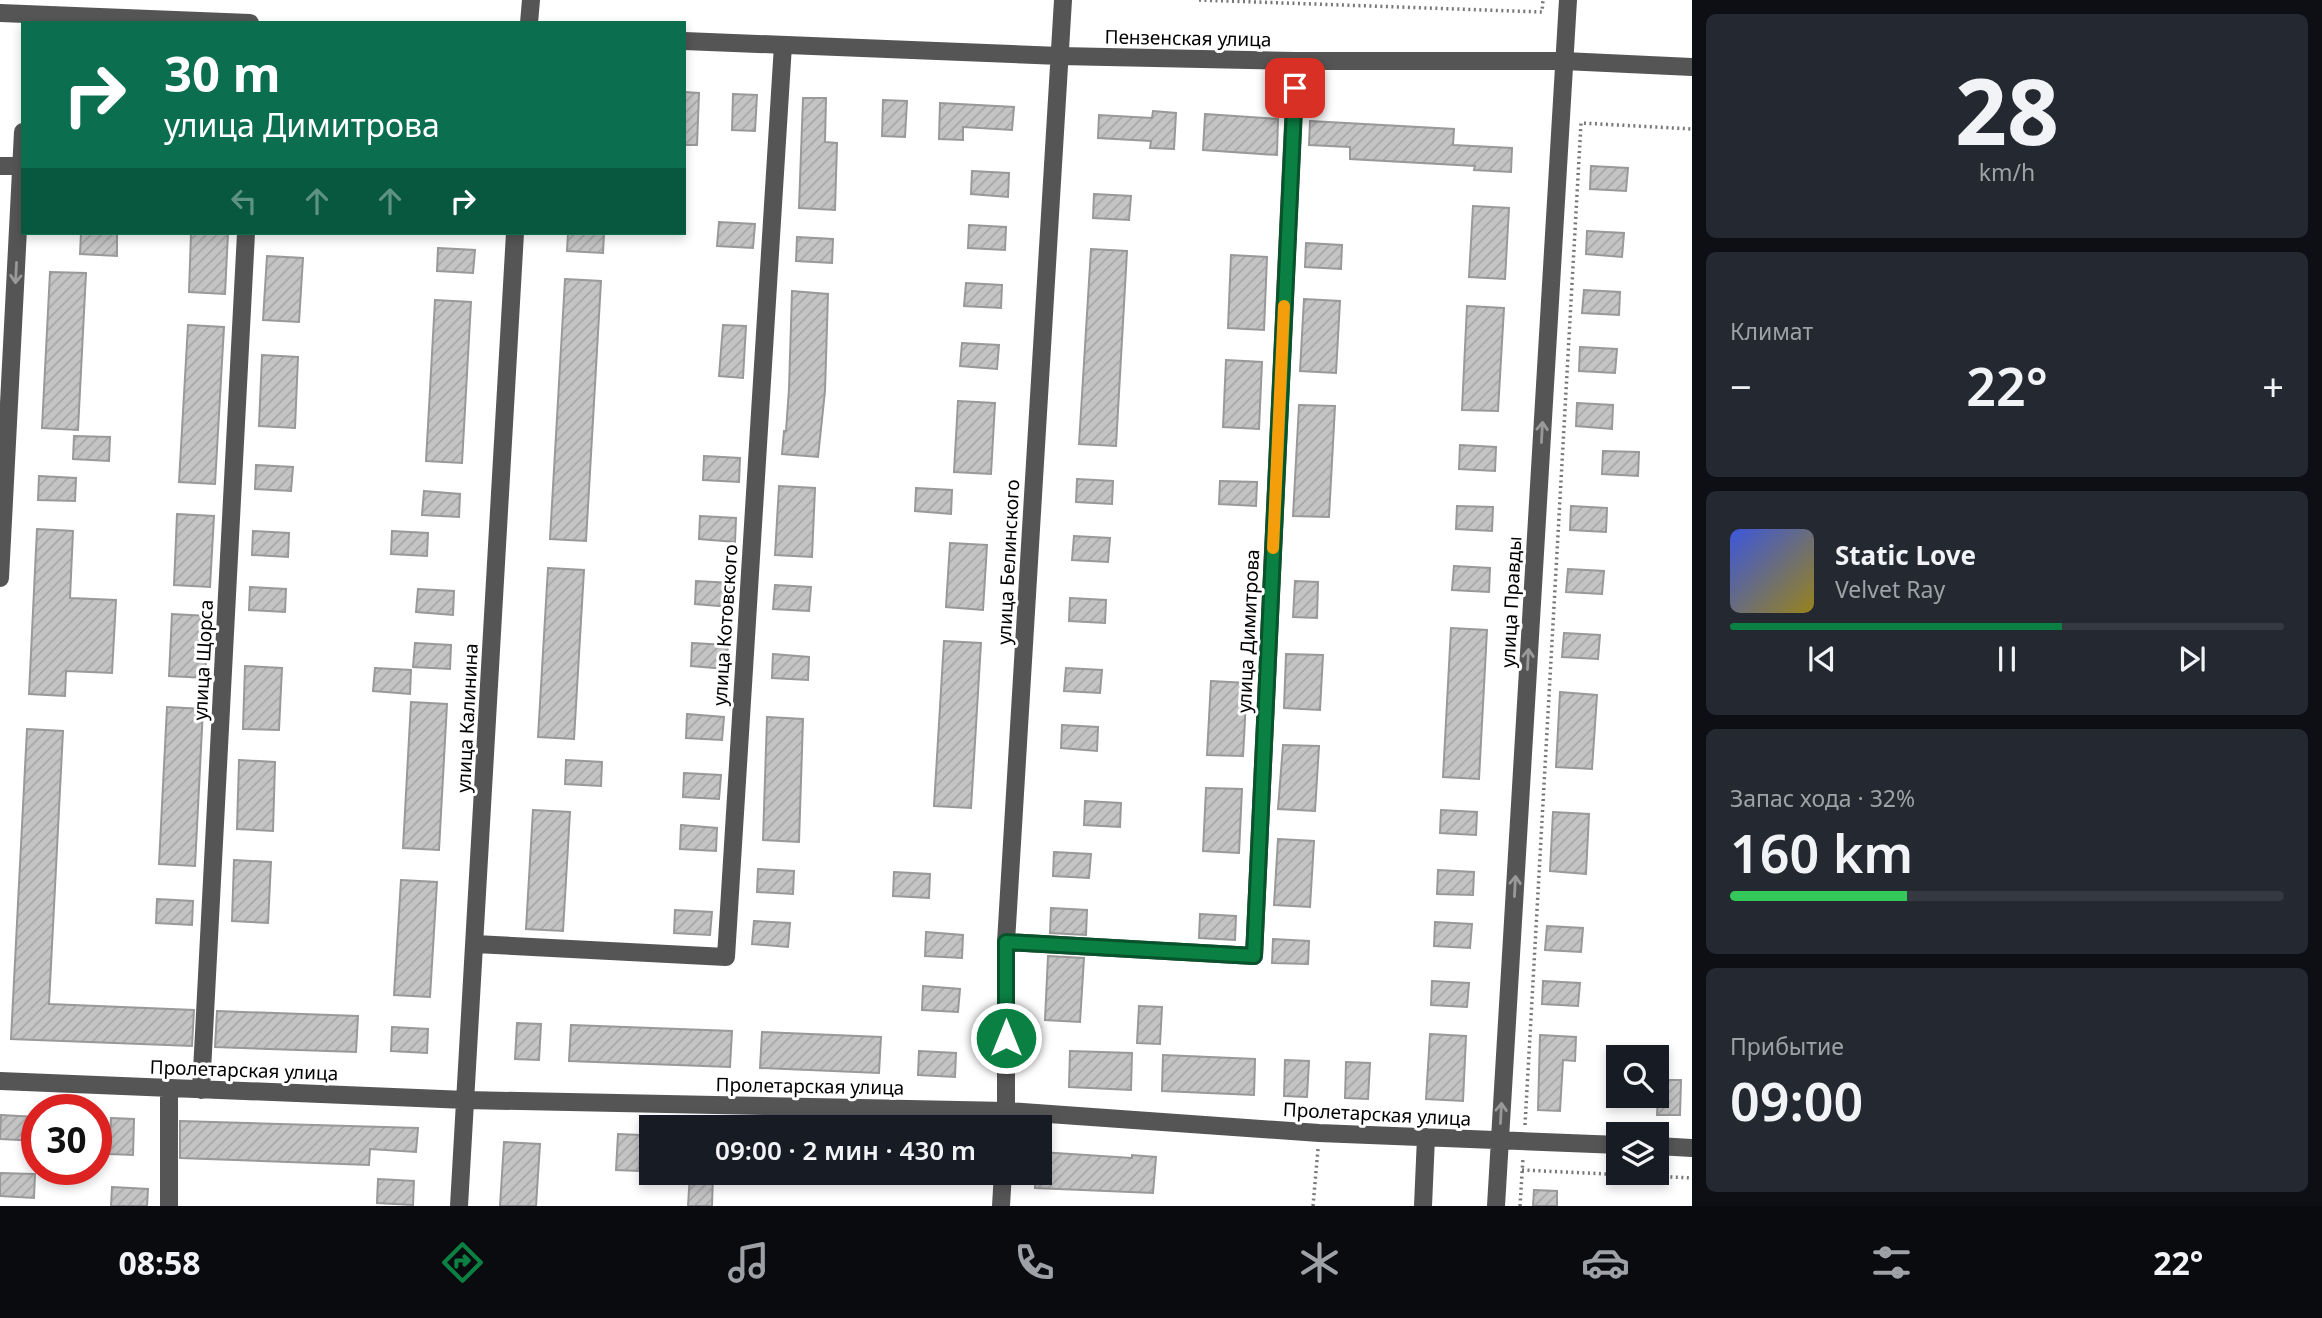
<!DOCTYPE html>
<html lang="ru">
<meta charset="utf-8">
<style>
:root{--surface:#171b24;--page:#242831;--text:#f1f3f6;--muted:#9ea1a6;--line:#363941;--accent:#0b8043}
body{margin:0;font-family:"Noto Sans",sans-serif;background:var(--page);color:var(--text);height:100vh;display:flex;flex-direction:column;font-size:26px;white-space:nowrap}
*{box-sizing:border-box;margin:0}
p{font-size:23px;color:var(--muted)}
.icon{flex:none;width:38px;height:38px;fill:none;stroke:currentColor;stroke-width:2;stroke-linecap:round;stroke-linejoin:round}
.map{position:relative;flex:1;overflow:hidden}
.drawer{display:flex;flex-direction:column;gap:14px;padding:14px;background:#0d0f14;width:630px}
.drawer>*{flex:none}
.banner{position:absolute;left:21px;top:21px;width:665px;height:214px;border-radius:0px;box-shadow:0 4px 10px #0003;background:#0b6e4f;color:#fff;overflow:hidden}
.controls{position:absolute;left:1606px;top:1045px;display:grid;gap:14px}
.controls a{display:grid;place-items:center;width:63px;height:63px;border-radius:0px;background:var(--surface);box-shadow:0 4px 10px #0003;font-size:35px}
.speed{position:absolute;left:21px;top:1094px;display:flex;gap:14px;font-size:35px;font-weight:700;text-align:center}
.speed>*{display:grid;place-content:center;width:91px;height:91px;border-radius:50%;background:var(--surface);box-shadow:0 4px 10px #0003;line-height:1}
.speed .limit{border:10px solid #d22;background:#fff;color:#111}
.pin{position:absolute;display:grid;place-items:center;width:60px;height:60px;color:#fff;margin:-30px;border-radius:14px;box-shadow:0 4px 10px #0006}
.me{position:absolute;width:77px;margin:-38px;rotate:0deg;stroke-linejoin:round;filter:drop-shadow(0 0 5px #0008)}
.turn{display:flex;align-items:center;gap:24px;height:147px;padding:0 28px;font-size:32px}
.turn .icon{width:91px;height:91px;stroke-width:2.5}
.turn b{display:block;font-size:49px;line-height:60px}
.lanes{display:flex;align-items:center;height:66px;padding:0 28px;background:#0003;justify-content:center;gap:35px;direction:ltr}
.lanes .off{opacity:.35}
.big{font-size:52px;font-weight:600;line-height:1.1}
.drawer .widget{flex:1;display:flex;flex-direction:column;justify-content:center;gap:10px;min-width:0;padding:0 24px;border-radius:10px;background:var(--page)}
.drawer .dial{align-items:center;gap:0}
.dial b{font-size:91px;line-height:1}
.song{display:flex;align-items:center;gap:21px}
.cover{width:84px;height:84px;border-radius:10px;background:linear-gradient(135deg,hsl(230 70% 55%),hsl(50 70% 35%))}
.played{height:7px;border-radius:4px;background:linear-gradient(90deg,var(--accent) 60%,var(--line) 60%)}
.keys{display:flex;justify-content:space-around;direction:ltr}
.heat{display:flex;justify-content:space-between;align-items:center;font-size:38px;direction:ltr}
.charge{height:10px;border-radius:5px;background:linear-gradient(90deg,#34c759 32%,var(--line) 0)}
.trip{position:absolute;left:639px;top:1115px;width:413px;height:70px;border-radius:0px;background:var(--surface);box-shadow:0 4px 10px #0003;font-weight:600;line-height:70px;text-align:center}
.menu{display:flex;height:112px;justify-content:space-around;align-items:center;background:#090b0e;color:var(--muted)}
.menu .icon{width:49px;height:49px}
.menu .selected{color:var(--accent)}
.menu b{font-size:32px;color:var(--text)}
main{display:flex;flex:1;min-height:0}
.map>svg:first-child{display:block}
.building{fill:url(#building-hatch);stroke:#999;stroke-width:2}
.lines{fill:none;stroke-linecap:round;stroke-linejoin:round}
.path{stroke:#777;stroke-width:3.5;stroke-dasharray:2 3.5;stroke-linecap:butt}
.minor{stroke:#555;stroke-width:18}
.oneway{stroke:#999}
.route-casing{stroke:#07532c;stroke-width:18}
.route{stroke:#0b8043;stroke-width:12}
.slow{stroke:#f59e0b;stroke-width:12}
.labels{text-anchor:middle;stroke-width:6;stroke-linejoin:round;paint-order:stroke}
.street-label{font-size:19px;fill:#000;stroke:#fff}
</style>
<main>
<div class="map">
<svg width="1692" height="1206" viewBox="0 0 1692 1206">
<defs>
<pattern id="building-hatch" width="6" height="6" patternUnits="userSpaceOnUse" patternTransform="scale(1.75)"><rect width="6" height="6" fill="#c4c4c4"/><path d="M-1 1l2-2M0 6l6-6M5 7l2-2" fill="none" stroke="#a7a7a7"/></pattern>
</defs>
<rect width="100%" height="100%" fill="#fff"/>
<!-- building -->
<path class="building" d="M684 92 699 93 697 145H684Z
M733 94 757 95 755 131 732 130Z
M803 98H826L825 142 837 143 835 210 799 208Z
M883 100 907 101 905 137 882 136Z
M940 103 1014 107 1012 130 963 127V140L939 139Z
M1153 111 1176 113 1174 149 1150 148 1151 141 1098 138 1099 115 1152 118Z
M1205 114 1278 119 1277 155 1203 150Z
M1310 121 1454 129 1453 145 1512 148 1511 172 1474 170 1475 166 1350 159V147L1309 145Z
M1591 166 1628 168 1626 191 1590 189Z
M972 171 1009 173 1008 197 971 194Z
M1094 194 1131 196 1129 220 1093 218Z
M1473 206 1509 208 1505 279 1469 277Z
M719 222 755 224 753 248 717 246Z
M969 225 1006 227 1005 250 968 248Z
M1587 231 1624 233 1622 257 1586 254Z
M81 233H117V256L80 254Z
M191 233H228L225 294 189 292Z
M568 233H604L603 253 567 251Z
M797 237 833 239 832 263 796 261Z
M1306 243 1342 245 1341 269 1305 267Z
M438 248 475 250 473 273 437 271Z
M1091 249 1127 251 1116 446 1079 444Z
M1231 255 1267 257 1264 330 1228 328Z
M267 256 303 258 299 322 263 320Z
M50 272 86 273 78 430 42 428Z
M565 279 601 281 586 541 550 539Z
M966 283 1002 285 1001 308 964 306Z
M1584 290 1620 292 1619 315 1582 313Z
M792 291 828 294 825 391 818 457 782 454 784 431H786L789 389Z
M1304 299 1340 301 1336 373 1300 371Z
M435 300 471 302 462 463 426 461Z
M1467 306 1504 308 1498 411 1462 410Z
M188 325 224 327 215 484 179 482Z
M723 325 746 326 743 378 719 376Z
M962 343 999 345 997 369 960 366Z
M1580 347 1617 349 1615 373 1579 371Z
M262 355 298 357 295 428 259 426Z
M1226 360 1262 362 1259 429 1223 427Z
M958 401 995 403 991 474 954 472Z
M1577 403 1613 405 1612 429 1576 426Z
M1299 405 1335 406 1329 517 1293 516Z
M74 436 110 437 109 461 73 459Z
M1460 445 1496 447 1495 471 1459 469Z
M1603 451 1639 452 1638 476 1602 474Z
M704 456 740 458 739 482 703 480Z
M256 465 293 467 291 491 255 489Z
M39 476 76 478 75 501 38 500Z
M1077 479 1113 481 1112 504 1076 502Z
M1220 481 1257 482 1256 506 1219 504Z
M779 486 815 488 812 557 775 555Z
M916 488 952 490 951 514 915 511Z
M424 491 460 494 459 517 422 515Z
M1457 506 1493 507 1492 531 1456 529Z
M1571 506 1607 508 1606 532 1570 530Z
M177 514 214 516 210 587 174 585Z
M700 516 736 518 735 542 699 539Z
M37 529 73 531 70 598 116 600 112 673 66 671 65 696 29 694Z
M253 531 289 533 288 557 252 555Z
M392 531 428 533 427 556 391 554Z
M1074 536 1110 538 1108 562 1072 560Z
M950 543 987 545 983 610 946 607Z
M1454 566 1490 568 1489 592 1452 590Z
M548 568 584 570 574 739 538 737Z
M1568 569 1604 571 1602 594 1566 592Z
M696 581 732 583 730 607 695 604Z
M1295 581 1318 582 1317 618 1293 617Z
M775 585 811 587 809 611 773 609Z
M250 587 286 589 285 612 249 610Z
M418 589 454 591 453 615 416 612Z
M1070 598 1106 600 1105 623 1069 621Z
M172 614 208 616 205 678 169 676Z
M1451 628 1487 630 1479 779 1443 777Z
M1564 633 1600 635 1598 659 1562 657Z
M944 641 981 643 971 808 934 806Z
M415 643 451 645 450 669 413 667Z
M692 643 728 645 726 669 691 666Z
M773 654 809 657 808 680 772 678Z
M1286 654 1323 655 1320 710 1284 708Z
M245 666 282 668 279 730 243 729Z
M375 668 411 670 410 694 373 691Z
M1066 668 1102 670 1100 693 1064 691Z
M1211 681 1247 683 1243 756 1207 755Z
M1560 692 1597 695 1592 769 1556 767Z
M411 702 447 704 439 850 403 848Z
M167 707 203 709 195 866 159 864Z
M687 714 724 717 722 740 686 738Z
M767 717 803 719 799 842 763 840Z
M1062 725 1098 727 1097 751 1061 748Z
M27 729 63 731 49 1004 194 1010 192 1046 11 1039Z
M1283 745 1319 746 1315 811 1278 809Z
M239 760 275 762 273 831 237 829Z
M566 760 602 762 601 786 565 784Z
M684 773 721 775 719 799 683 797Z
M1206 788 1242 789 1239 853 1203 851Z
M1085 801 1121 803 1120 827 1084 825Z
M533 810 570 812 563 931 526 929Z
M1441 810 1477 812 1476 835 1440 833Z
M1553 812 1589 814 1586 874 1550 871Z
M681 825 717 828 716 851 680 849Z
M1278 839 1314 841 1310 907 1274 905Z
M1054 852 1091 854 1089 878 1053 876Z
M234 860 271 862 268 923 232 921Z
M758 869 794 871 793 894 757 892Z
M1438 870 1474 872 1473 895 1437 894Z
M894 872 930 874 929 898 893 896Z
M401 880 437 882 430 997 394 995Z
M157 899 193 901 192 925 156 923Z
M1051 908 1087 910 1086 935 1050 933Z
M675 910 712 912 710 935 674 933Z
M1200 914 1236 916 1235 940 1199 938Z
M754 921 790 923 788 947 752 944Z
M1435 922 1472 924 1470 948 1434 946Z
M1547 926 1583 928 1581 952 1545 950Z
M926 932 963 935 962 958 925 956Z
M1273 939 1309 941 1308 964 1272 963Z
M1048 956 1084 958 1080 1022 1045 1020Z
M1432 981 1469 983 1467 1007 1431 1005Z
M1543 981 1580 983 1578 1006 1542 1004Z
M923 986 960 989 958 1012 922 1010Z
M1139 1006 1162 1007 1160 1044 1137 1043Z
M217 1011 358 1016 356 1052 215 1047Z
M517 1023 541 1024 539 1060 515 1059Z
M571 1025 732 1031 730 1067 569 1061Z
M392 1027 428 1029 427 1053 391 1051Z
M762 1032 881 1037 879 1073 760 1068Z
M1430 1034 1466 1036 1463 1101 1426 1099Z
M1540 1035 1576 1037 1575 1061 1563 1060 1560 1111 1538 1110Z
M919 1051 956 1053 955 1077 918 1075Z
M1070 1051 1132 1053 1131 1090 1069 1087Z
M1163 1055 1255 1059 1254 1095 1162 1091Z
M1285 1060 1309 1061 1307 1097 1284 1096Z
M1346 1062 1370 1063 1368 1099 1345 1098Z
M1659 1080H1681L1680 1115H1657Z
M1 1115 37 1117V1141L0 1139Z
M111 1118 134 1119 133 1155 109 1154Z
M180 1121 418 1128 416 1152 370 1149 369 1165 180 1158Z
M618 1134 641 1135 639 1171 616 1170Z
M504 1142 540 1144 536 1206H500Z
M1040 1152 1132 1158V1155L1156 1157 1153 1193 1035 1188 1036 1172H1040Z
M0 1173 35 1174 34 1198 0 1196Z
M690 1174H713L712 1206H688Z
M378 1179 414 1181 413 1205 377 1203Z
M112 1187 148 1189 147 1206H111Z
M1534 1190 1557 1191V1206H1533Z"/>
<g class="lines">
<!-- path -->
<path class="path" d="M1199 0 1542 12 1543 0
M1525 1125 1581 123 1692 129
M1522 1170 1692 1178
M1313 1206 1318 1149
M1520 1206 1523 1158"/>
<!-- minor -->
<path class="minor" d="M0 13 250 23
M529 23 531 0
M684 41 1060 56 1296 61H1564L1692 67
M0 166H21
M0 578 23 132
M1006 942 1254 956 1296 61
M475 944 726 957 783 45
M0 1081 466 1100 1007 1111 1319 1133 1619 1145
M169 1088V1206
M201 1090 246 233
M1006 1127V942L1063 0
M1657 1146 1692 1148
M459 1206 515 233
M1001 1206 1003 1172
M1423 1206 1426 1137
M1496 1206 1568 0"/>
</g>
<!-- one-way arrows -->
<defs><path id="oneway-shaft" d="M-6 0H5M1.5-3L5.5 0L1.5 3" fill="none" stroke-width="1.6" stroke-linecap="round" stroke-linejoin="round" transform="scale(1.75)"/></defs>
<g class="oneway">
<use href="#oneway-shaft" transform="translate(16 273) rotate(93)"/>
<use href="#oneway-shaft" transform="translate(1542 432) rotate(-87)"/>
<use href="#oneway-shaft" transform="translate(1528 659) rotate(-87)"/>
<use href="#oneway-shaft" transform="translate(1515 886) rotate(-87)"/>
<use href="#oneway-shaft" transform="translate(1501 1113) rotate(-87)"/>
</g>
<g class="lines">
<!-- route casing -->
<g class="route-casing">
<path id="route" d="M1006 1038V942L1254 956 1295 88"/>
</g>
<!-- route -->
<use href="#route" class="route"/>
<!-- slow -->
<path class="slow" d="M1273 548 1284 306"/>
</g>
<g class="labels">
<!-- street labels -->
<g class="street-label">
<text transform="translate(1188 38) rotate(1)" y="7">Пензенская улица</text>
<text transform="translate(1008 562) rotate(-87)" y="7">улица Белинского</text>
<text transform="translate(1511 602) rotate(-87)" y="7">улица Правды</text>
<text transform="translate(725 625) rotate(-86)" y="7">улица Котовского</text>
<text transform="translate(1248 631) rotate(-87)" y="7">улица Димитрова</text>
<text transform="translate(203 660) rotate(-87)" y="7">улица Щорса</text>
<text transform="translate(467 718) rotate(-87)" y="7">улица Калинина</text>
<text transform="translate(244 1070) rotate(2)" y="7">Пролетарская улица</text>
<text transform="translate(810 1086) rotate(1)" y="7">Пролетарская улица</text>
<text transform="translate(1377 1114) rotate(3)" y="7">Пролетарская улица</text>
</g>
</g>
</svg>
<div class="controls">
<a><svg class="icon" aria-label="search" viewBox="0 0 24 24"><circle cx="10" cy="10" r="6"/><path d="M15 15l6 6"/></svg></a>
<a><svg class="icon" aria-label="layers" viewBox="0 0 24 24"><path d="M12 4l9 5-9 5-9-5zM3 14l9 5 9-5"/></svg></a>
</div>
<div class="speed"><div class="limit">30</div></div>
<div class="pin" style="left:1295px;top:88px;background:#d93025"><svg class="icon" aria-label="arrive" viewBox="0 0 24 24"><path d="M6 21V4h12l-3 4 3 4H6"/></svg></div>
<svg class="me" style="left:1006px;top:1038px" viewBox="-20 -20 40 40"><circle r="17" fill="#0b8043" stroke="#fff" stroke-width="3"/><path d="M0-11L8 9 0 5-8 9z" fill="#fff"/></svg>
<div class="trip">09:00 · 2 мин · 430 m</div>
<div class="banner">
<div class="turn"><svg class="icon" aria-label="right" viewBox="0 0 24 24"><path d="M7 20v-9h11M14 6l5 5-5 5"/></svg><div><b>30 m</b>улица Димитрова</div></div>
<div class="lanes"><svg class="icon off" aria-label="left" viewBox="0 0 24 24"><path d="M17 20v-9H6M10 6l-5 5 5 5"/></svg><svg class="icon off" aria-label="ahead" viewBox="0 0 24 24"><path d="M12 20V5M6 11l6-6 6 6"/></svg><svg class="icon off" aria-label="ahead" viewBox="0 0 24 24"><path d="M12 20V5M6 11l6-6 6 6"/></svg><svg class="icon" aria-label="right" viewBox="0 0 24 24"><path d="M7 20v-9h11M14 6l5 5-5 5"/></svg></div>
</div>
</div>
<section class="drawer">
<div class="widget dial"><b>28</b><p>km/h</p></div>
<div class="widget"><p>Климат</p>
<div class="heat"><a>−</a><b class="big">22°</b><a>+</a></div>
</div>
<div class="widget">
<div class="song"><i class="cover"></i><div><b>Static Love</b><p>Velvet Ray</p></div></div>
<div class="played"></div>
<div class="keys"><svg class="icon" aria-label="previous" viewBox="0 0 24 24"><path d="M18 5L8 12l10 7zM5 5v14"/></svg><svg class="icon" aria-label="pause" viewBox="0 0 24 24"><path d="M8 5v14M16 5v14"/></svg><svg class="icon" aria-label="next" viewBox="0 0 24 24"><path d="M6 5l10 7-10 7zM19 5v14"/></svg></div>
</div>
<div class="widget"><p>Запас хода · 32%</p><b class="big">160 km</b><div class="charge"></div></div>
<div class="widget"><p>Прибытие</p><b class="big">09:00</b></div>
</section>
</main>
<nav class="menu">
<b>08:58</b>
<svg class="icon selected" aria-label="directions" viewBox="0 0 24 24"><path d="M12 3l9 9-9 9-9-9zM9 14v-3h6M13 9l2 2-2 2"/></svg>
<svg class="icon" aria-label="music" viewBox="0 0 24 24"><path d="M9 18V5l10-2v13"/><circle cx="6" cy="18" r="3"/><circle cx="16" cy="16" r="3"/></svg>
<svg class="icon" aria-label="phone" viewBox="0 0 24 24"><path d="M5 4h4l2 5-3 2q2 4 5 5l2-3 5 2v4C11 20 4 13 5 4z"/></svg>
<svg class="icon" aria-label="climate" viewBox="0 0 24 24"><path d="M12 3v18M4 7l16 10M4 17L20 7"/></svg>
<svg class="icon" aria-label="car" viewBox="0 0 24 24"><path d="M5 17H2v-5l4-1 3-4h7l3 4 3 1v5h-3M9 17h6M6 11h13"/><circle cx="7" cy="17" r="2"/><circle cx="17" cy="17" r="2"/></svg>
<svg class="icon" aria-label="filters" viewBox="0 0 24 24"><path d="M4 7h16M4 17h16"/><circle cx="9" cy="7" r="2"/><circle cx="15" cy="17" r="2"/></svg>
<b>22°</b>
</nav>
